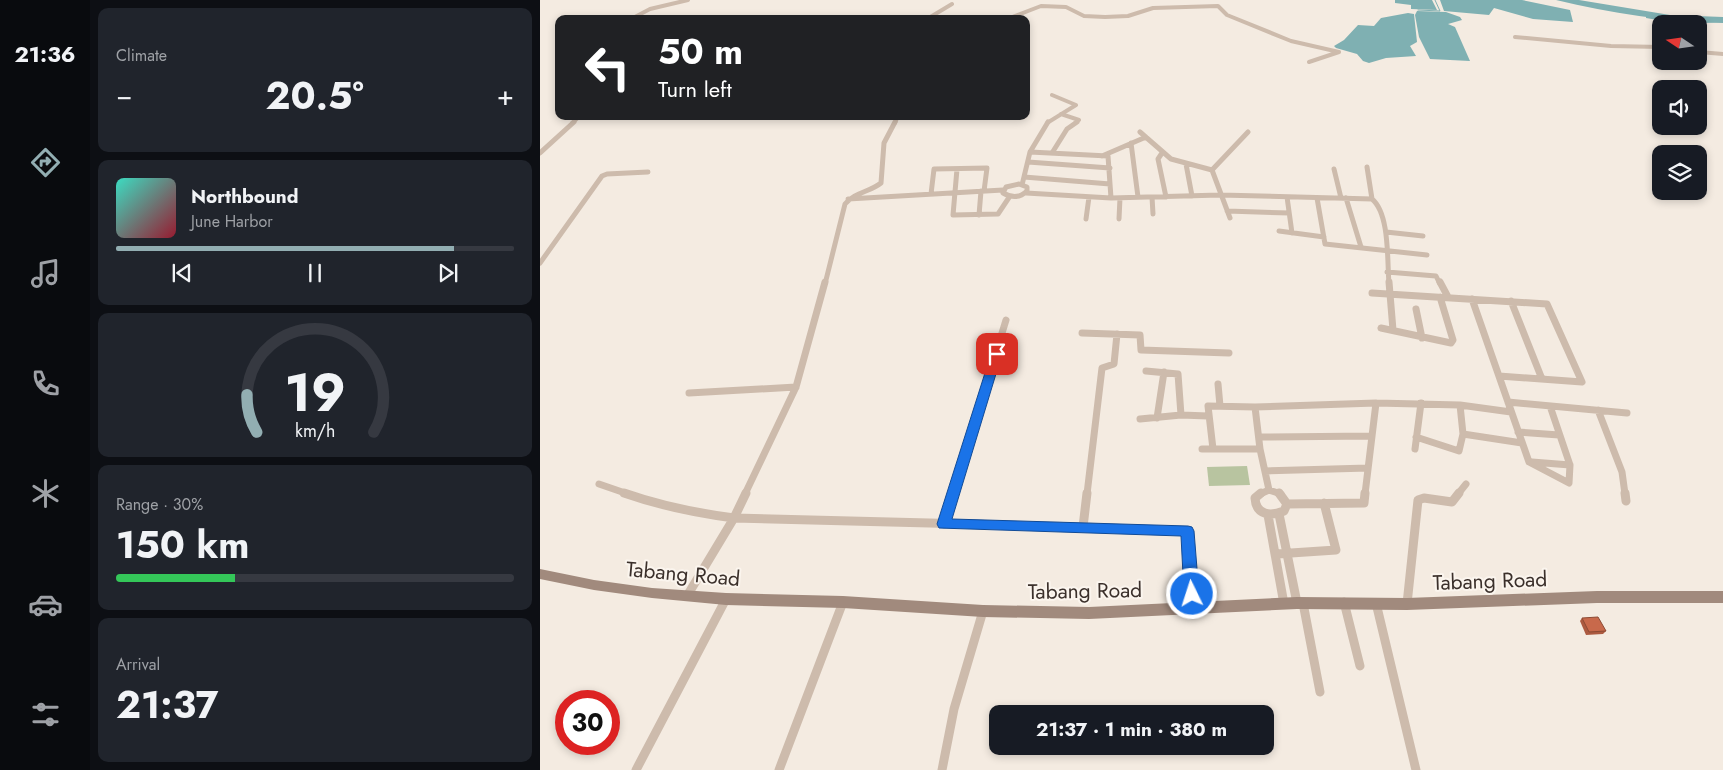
<!DOCTYPE html>
<meta charset="utf-8">
<style>
:root{--surface:#171b24;--page:#20242c;--text:#f1f3f6;--muted:#9ea1a6;--line:#363941;--accent:#92aeb2}
body{margin:0;font-family:Jost,sans-serif;background:var(--page);color:var(--text);height:100vh;display:flex;flex-direction:column;font-size:19px;white-space:nowrap}
*{box-sizing:border-box;margin:0}
p{font-size:16px;color:var(--muted)}
.icon{flex:none;width:28px;height:28px;fill:none;stroke:currentColor;stroke-width:2;stroke-linecap:round;stroke-linejoin:round}
.map{position:relative;flex:1;overflow:hidden}
.panel{display:flex;flex-direction:column;gap:8px;padding:8px;background:#0d0f14;width:450px}
.panel>*{flex:none}
.top-card{position:absolute;left:15px;top:15px;width:475px;height:105px;border-radius:10px;box-shadow:0 2px 8px #0003;background:#202124;color:#fff;overflow:hidden}
.needle{width:32px;rotate:283deg}
.tools{position:absolute;left:1112px;top:15px;display:grid;gap:10px}
.tools a{display:grid;place-items:center;width:55px;height:55px;border-radius:10px;background:var(--surface);box-shadow:0 2px 8px #0003;font-size:25px}
.speed{position:absolute;left:15px;top:690px;display:flex;gap:10px;font-size:25px;font-weight:700;text-align:center}
.speed>*{display:grid;place-content:center;width:65px;height:65px;border-radius:50%;background:var(--surface);box-shadow:0 2px 8px #0003;line-height:1}
.speed .limit{border:8px solid #d22;background:#fff;color:#111}
.pin{position:absolute;display:grid;place-items:center;width:42px;height:42px;color:#fff;margin:-21px;border-radius:10px;box-shadow:0 2px 8px #0006}
.me{position:absolute;width:55px;margin:-28px;rotate:356deg;stroke-linejoin:round;filter:drop-shadow(0 0 4px #0008)}
.turn{display:flex;align-items:center;gap:18px;height:105px;padding:0 20px;font-size:22px}
.turn .icon{width:65px;height:65px;stroke-width:2.5}
.turn b{display:block;font-size:35px;line-height:42px}
.big{font-size:38px;font-weight:700;line-height:1.1}
.panel .widget{flex:1;display:flex;flex-direction:column;justify-content:center;gap:8px;min-width:0;padding:0 18px;border-radius:10px;background:var(--page)}
.panel .dial{align-items:center;gap:0}
.dial svg{height:130px;overflow:visible;fill:none;stroke:var(--line);stroke-width:7;stroke-linecap:round;text-anchor:middle}
.dial text{fill:var(--text);stroke:none}
.song{display:flex;align-items:center;gap:15px}
.cover{width:60px;height:60px;border-radius:8px;background:linear-gradient(135deg,hsl(170 70% 55%),hsl(350 70% 35%))}
.played{height:5px;border-radius:2px;background:linear-gradient(90deg,var(--accent) 85%,var(--line) 85%)}
.keys{display:flex;justify-content:space-around;direction:ltr}
.heat{display:flex;justify-content:space-between;align-items:center;font-size:28px;direction:ltr}
.charge{height:8px;border-radius:4px;background:linear-gradient(90deg,#34c759 30%,var(--line) 0)}
.trip{position:absolute;left:449px;top:705px;width:285px;height:50px;border-radius:10px;background:var(--surface);box-shadow:0 2px 8px #0003;font-weight:700;line-height:50px;text-align:center}
main{display:flex;flex:1;min-height:0}
.tab-bar{display:flex;flex-direction:column;width:90px;justify-content:space-around;align-items:center;background:#090b0e;color:var(--muted)}
.tab-bar .icon{width:35px;height:35px}
.tab-bar .selected{color:var(--accent)}
.tab-bar b{font-size:22px;color:var(--text)}
.map>svg:first-child{display:block}
.green{fill:#b8c4a0}
.water{fill:#7fb0b2}
.lines{fill:none;stroke-linecap:round;stroke-linejoin:round}
.stream{stroke:#7fb0b2;stroke-width:1}
.river{fill:#7fb0b2;fill-rule:evenodd}
.minor-far3{stroke:#cdbbac;stroke-width:4}
.minor-far2{stroke:#cdbbac;stroke-width:5}
.minor-far1{stroke:#cdbbac;stroke-width:7}
.minor{stroke:#cdbbac;stroke-width:9}
.secondary{fill:#a18a7d;fill-rule:evenodd}
.wall{fill:#ac5a40}
.building{fill:#c8694b;stroke:#8c4a34}
.route{fill:#1a73e8;stroke:#114b97}
.labels{text-anchor:middle;stroke-width:4;stroke-linejoin:round;paint-order:stroke}
.near-street-label{font-size:21px;fill:#3b302b;stroke:#fbf5ee}
</style>
<main>
<nav class="tab-bar">
<b>21:36</b>
<svg class="icon selected" aria-label="directions" viewBox="0 0 24 24"><path d="M12 3l9 9-9 9-9-9zM9 14v-3h6M13 9l2 2-2 2"/></svg>
<svg class="icon" aria-label="music" viewBox="0 0 24 24"><path d="M9 18V5l10-2v13"/><circle cx="6" cy="18" r="3"/><circle cx="16" cy="16" r="3"/></svg>
<svg class="icon" aria-label="phone" viewBox="0 0 24 24"><path d="M5 4h4l2 5-3 2q2 4 5 5l2-3 5 2v4C11 20 4 13 5 4z"/></svg>
<svg class="icon" aria-label="climate" viewBox="0 0 24 24"><path d="M12 3v18M4 7l16 10M4 17L20 7"/></svg>
<svg class="icon" aria-label="car" viewBox="0 0 24 24"><path d="M5 17H2v-5l4-1 3-4h7l3 4 3 1v5h-3M9 17h6M6 11h13"/><circle cx="7" cy="17" r="2"/><circle cx="17" cy="17" r="2"/></svg>
<svg class="icon" aria-label="filters" viewBox="0 0 24 24"><path d="M4 7h16M4 17h16"/><circle cx="9" cy="7" r="2"/><circle cx="15" cy="17" r="2"/></svg>
</nav>
<section class="panel">
<div class="widget"><p>Climate</p>
<div class="heat"><a>−</a><b class="big">20.5°</b><a>+</a></div>
</div>
<div class="widget">
<div class="song"><i class="cover"></i><div><b>Northbound</b><p>June Harbor</p></div></div>
<div class="played"></div>
<div class="keys"><svg class="icon" aria-label="previous" viewBox="0 0 24 24"><path d="M18 5L8 12l10 7zM5 5v14"/></svg><svg class="icon" aria-label="pause" viewBox="0 0 24 24"><path d="M8 5v14M16 5v14"/></svg><svg class="icon" aria-label="next" viewBox="0 0 24 24"><path d="M6 5l10 7-10 7zM19 5v14"/></svg></div>
</div>
<div class="widget dial"><svg viewBox="0 0 100 80">
<path d="M14 69A42 42 0 1 1 86 69"/>
<path d="M14 69A42 42 0 0 1 8 46" stroke="#92aeb2"/>
<text x="50" y="56" font-size="32" font-weight="700">19</text>
<text x="50" y="72" font-size="11">km/h</text>
</svg></div>
<div class="widget"><p>Range · 30%</p><b class="big">150 km</b><div class="charge"></div></div>
<div class="widget"><p>Arrival</p><b class="big">21:37</b></div>
</section>
<div class="map">
<svg width="1183" height="770" viewBox="0 0 1183 770">
<rect width="100%" height="100%" fill="#f4ebe1"/>
<!-- green -->
<path class="green" d="M707 466 710 485 669 486 667 467Z"/>
<!-- water -->
<path class="water" d="M855 0H892L897 10 871 9V5L855 3Z
M900 0H982L1030 10 1033 22 993 19 954 8 949 15 904 11Z
M1016 0H1039L1130 15 1183 17V23C1127 22 1071 13 1016 0Z
M877 11 906 12 920 17 922 20 908 24 915 27 930 61 890 59 879 37 875 15Z
M868 13 874 14 877 42 870 46 876 56 846 58 829 63 823 61 817 54 796 48 794 46 804 40 818 25 834 26 841 18Z"/>
<g class="lines">
<!-- stream -->
<path class="stream" d="M878 10 900 11 895 0"/>
<!-- river -->
<path class="river" d="M1106 14 1145 20 1183 18V22L1141 24 1106 18Z"/>
<!-- minor-far3 -->
<path class="minor-far3" d="M91 19 110 9 148 0
M387 19 412 4
M467 19 501 6 526 7 544 16 565 17 588 16 613 8 678 6 687 15 751 41 799 52
M975 37 1071 46 1121 47
M1159 52 1183 54
M769 62 799 52
M521 114 539 120 535 123
M32 123 40 116
M355 123 358 116
M507 123 536 105 512 95"/>
<!-- minor-far2 -->
<path class="minor-far2" d="M600 132 631 159 672 170
M591 143 598 197
M490 152 568 156 571 198
M0 153 34 122
M512 153 527 129 537 122
M622 153 618 159 626 197
M562 156 606 137
M488 162 570 168
M646 164 652 196
M827 167 832 199
M417 169 413 215 458 214 470 196
M794 169 801 198
M484 177 570 184
M479 184 487 187V191C480 198 472 198 463 193L466 187Z
M482 185 490 152 508 122
M486 193 571 198 680 195 832 199C850 214 847 261 849 284
M391 194 394 169 447 168 444 191
M612 197 613 214
M747 197 752 233
M777 198 785 244 887 255
M806 198 821 247
M308 199 463 190
M687 211 749 213
M439 215 441 191
M690 218 672 170 708 132
M546 219 549 197
M579 219 580 198
M739 231 784 237
M846 232 883 236
M0 263 62 176 67 174 108 172
M847 272 896 276 900 284
M285 284 305 204C315 192 330 192 341 183L344 143 355 122"/>
<!-- minor-far1 -->
<path class="minor-far1" d="M849 282 853 330
M900 282 908 297
M832 293 1007 304 1042 382 959 376
M932 299 989 462 1029 483 1030 465 1010 406
M971 301 1002 379
M876 309 882 338
M841 328 911 343 913 340 900 297
M542 333 600 335 601 350 689 353
M606 371 638 374 641 415
M678 384 680 406
M149 393 256 387
M968 402 1087 413
M715 407 720 449 729 490
M1058 410 1082 472 1085 494
M617 418 624 372
M600 419 641 415 668 416
M978 432 1019 435
M923 434 982 443
M719 437 831 436
M876 437 919 451 923 434 920 405
M662 449H720
M673 449 668 406 715 407 836 403
M875 449 881 403
M992 462 1030 465
M725 471 828 468
M59 484 88 494
M205 494 256 387 285 282
M413 494 466 320
M547 494 562 368 574 364 577 334
M720 494 729 490 741 494
M825 494 836 403 920 405 971 412
M918 494 926 484"/>
<!-- minor -->
<path class="minor" d="M84 493C121 506 156 513 194 518L543 527 547 493
M721 493 715 498C716 516 731 516 744 511L747 504 739 493
M1085 493 1086 501
M747 504 824 503 825 493
M739 514 757 603
M728 515 744 604
M404 524 413 493
M543 527 648 531 651 594
M736 554 796 550 784 503
M147 596 194 518 206 493
M804 602 820 666
M763 603 780 692
M836 603 876 770
M867 604 878 500 884 498 912 502 919 493
M96 770 186 599
M239 770 303 602
M402 770 414 709 443 611"/>
<!-- secondary -->
<path class="secondary" d="M0 569 54 580 112 588 186 593 303 596 443 605 549 607 757 597 867 598 1057 591H1183V603H1057L867 610 757 609 549 619 443 617 303 608 186 605 112 598 54 590 0 579Z"/>
</g>
<!-- wall -->
<path class="wall" d="M1042 618 1066 631 1063 634 1046 635 1040 621Z"/>
<!-- building -->
<path class="building" d="M1058 617 1066 631 1049 632 1042 618Z"/>
<!-- route -->
<path class="route" d="M457 350 462 354 412 519 648 526 652 527 654 531 659 594 657 598 652 600 646 598 644 594 641 536 399 528 397 524 451 354Z"/>
<g class="labels">
<!-- near-street labels -->
<g class="near-street-label">
<text transform="translate(143 574) rotate(5)" y="7">Tabang Road</text>
<text transform="translate(950 581) rotate(-2)" y="7">Tabang Road</text>
<text transform="translate(545 591) rotate(-1)" y="7">Tabang Road</text>
</g>
</g>
</svg>
<div class="tools">
<a><svg class="needle" viewBox="-14 -14 28 28"><path d="M0-13l5 13h-10z" fill="#e53935"/><path d="M0 13l5-13h-10z" fill="#9ea1a6"/></svg></a>
<a><svg class="icon" aria-label="sound" viewBox="0 0 24 24"><path d="M4 9h4l5-4v14l-5-4H4zM17 9q2 3 0 6"/></svg></a>
<a><svg class="icon" aria-label="layers" viewBox="0 0 24 24"><path d="M12 4l9 5-9 5-9-5zM3 14l9 5 9-5"/></svg></a>
</div>
<div class="speed"><div class="limit">30</div></div>
<div class="pin" style="left:457px;top:354px;background:#d93025"><svg class="icon" aria-label="arrive" viewBox="0 0 24 24"><path d="M6 21V4h12l-3 4 3 4H6"/></svg></div>
<svg class="me" style="left:652px;top:594px" viewBox="-20 -20 40 40"><circle r="17" fill="#1a73e8" stroke="#fff" stroke-width="3"/><path d="M0-11L8 9 0 5-8 9z" fill="#fff"/></svg>
<div class="trip">21:37 · 1 min · 380 m</div>
<div class="top-card">
<div class="turn"><svg class="icon" aria-label="left" viewBox="0 0 24 24"><path d="M17 20v-9H6M10 6l-5 5 5 5"/></svg><div><b>50 m</b>Turn left</div></div>
</div>
</div>
</main>
